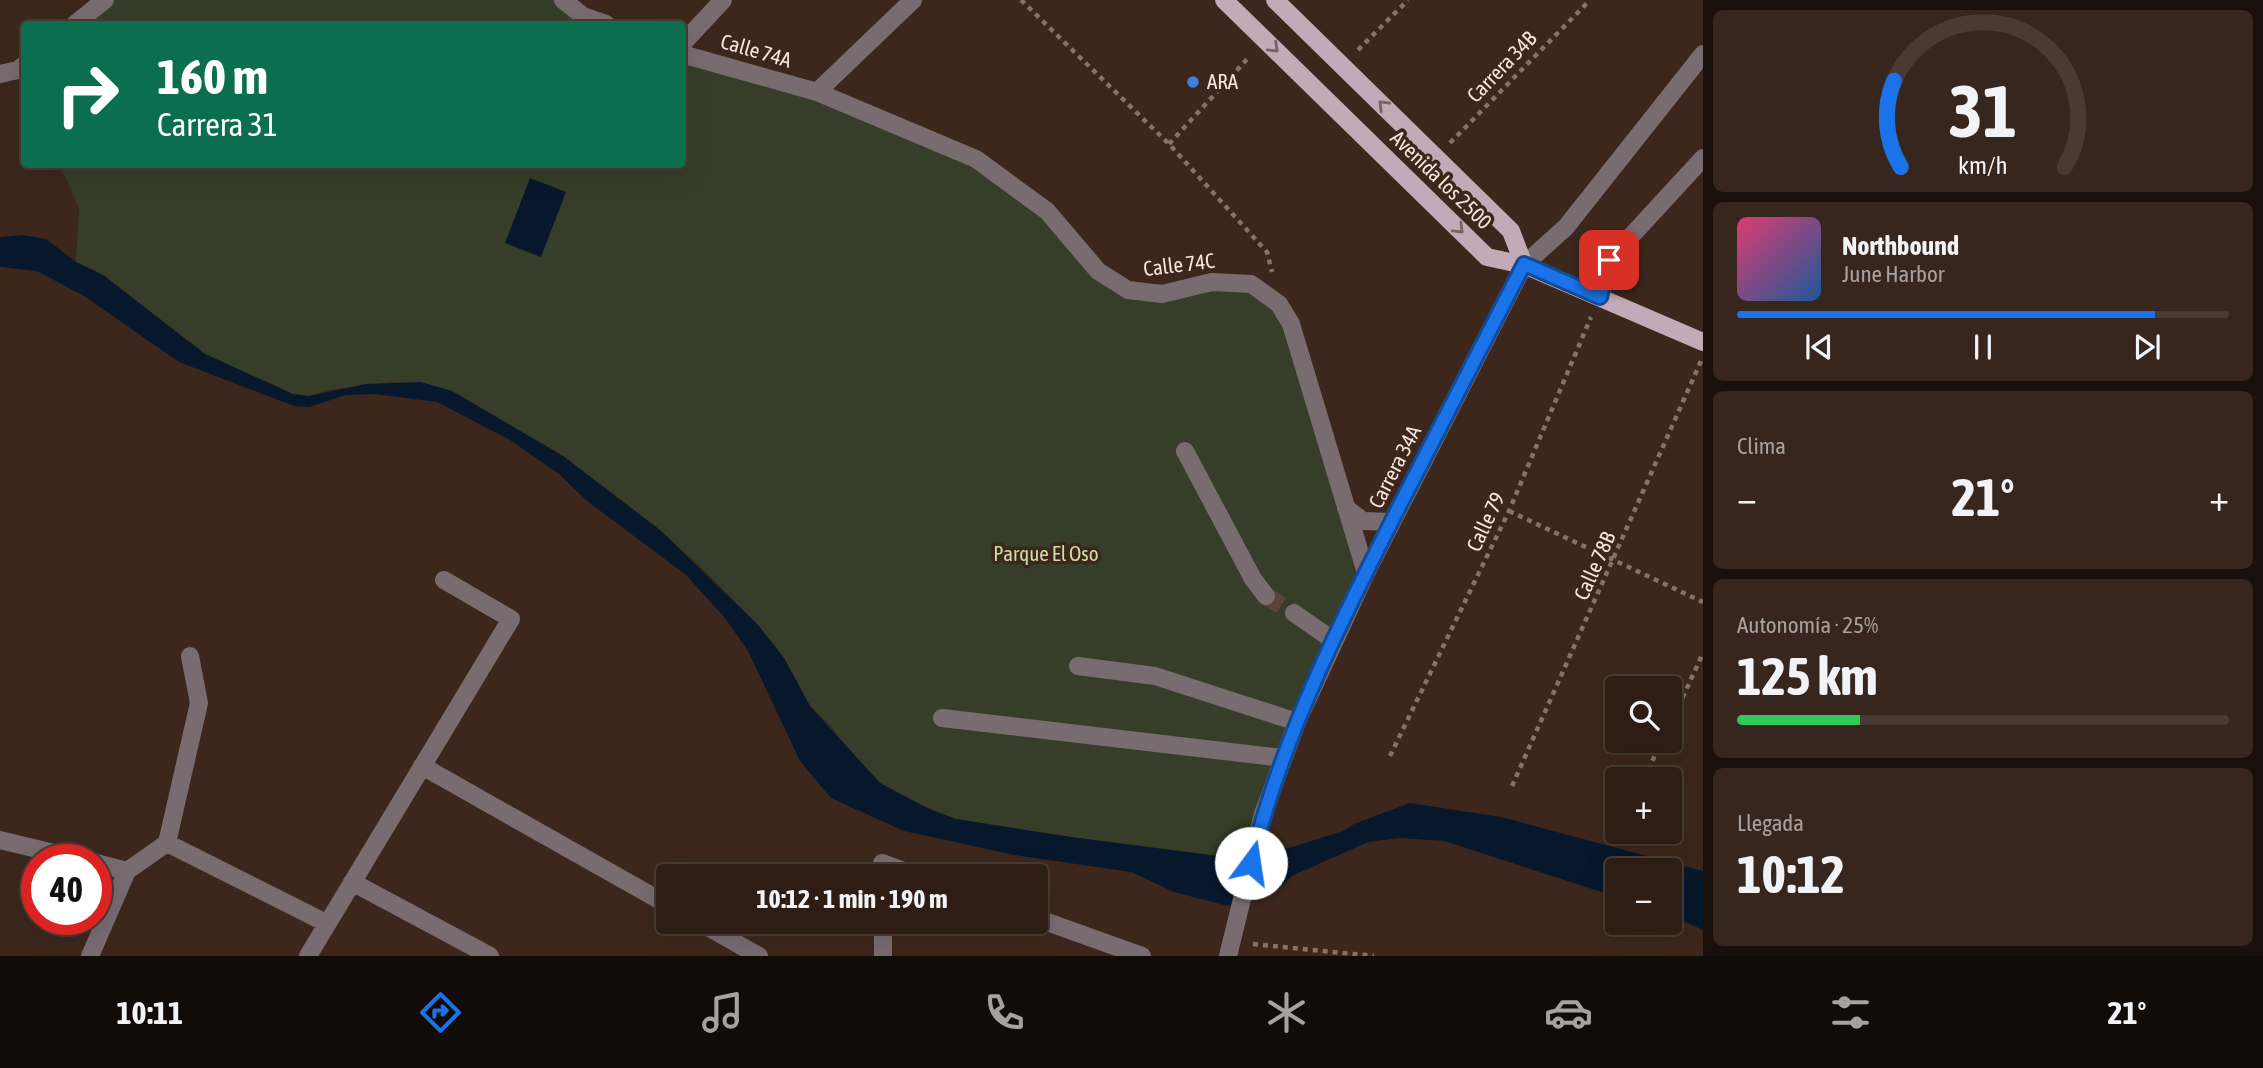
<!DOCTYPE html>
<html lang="es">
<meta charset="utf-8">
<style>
:root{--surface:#2e1d15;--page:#36261e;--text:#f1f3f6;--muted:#a7a2a0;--line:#493b34;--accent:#1a73e8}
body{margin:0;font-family:"Asap Condensed",sans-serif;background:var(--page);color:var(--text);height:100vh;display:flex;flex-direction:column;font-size:26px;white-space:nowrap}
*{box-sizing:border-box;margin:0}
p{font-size:23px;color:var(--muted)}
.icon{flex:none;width:38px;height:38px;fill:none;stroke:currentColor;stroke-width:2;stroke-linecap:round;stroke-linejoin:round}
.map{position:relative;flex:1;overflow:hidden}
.panel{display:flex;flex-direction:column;gap:10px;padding:10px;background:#19100c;width:560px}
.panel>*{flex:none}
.top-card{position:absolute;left:21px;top:21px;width:665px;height:147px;border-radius:7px;box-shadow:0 7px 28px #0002,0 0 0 2px var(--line);background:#0b6e4f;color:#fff;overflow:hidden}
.fabs{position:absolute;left:1605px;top:676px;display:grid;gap:14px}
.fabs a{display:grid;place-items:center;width:77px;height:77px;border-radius:7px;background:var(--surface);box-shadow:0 7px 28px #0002,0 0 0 2px var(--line);font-size:35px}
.speed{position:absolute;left:21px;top:844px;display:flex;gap:14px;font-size:35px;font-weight:700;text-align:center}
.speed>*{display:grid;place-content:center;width:91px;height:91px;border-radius:50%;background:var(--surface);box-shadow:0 7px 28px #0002,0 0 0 2px var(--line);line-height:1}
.speed .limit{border:10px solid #d22;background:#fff;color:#111}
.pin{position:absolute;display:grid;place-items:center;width:60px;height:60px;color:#fff;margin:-30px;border-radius:14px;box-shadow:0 4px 10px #0006}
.me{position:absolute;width:77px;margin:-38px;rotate:14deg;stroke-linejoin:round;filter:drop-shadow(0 0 5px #0008)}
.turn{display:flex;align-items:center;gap:24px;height:147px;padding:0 21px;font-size:32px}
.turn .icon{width:91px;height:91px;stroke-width:2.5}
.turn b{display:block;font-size:49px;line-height:60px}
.big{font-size:52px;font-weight:700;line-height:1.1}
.panel .card{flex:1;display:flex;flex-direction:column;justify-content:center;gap:10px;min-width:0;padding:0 24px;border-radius:10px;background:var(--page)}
.panel .dial{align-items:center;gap:0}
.dial svg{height:182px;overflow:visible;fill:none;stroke:var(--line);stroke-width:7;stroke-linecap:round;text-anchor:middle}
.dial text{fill:var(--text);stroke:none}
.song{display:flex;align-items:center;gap:21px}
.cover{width:84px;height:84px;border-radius:10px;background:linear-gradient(135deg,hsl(340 70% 55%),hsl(210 70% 35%))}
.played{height:7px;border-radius:4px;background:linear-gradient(90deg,var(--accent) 85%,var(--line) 85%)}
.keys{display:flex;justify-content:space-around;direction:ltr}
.heat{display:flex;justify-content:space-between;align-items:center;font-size:38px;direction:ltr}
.charge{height:10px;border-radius:5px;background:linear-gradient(90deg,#34c759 25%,var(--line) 0)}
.trip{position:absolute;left:656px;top:864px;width:392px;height:70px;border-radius:7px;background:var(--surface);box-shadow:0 7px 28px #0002,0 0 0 2px var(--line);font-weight:700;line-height:70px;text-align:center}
.tab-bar{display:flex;height:112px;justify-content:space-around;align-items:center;background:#120c08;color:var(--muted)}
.tab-bar .icon{width:49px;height:49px}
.tab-bar .selected{color:var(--accent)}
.tab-bar b{font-size:32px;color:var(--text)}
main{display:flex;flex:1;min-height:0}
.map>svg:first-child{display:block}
.green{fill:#363d28}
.water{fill:#07182c}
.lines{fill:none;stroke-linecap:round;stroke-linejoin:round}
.minor-tunnel{stroke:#594439;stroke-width:18;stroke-dasharray:18 9;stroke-linecap:butt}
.path{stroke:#867269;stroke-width:4.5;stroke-dasharray:5 5;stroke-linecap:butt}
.minor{stroke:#786c71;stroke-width:18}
.major{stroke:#c3aab6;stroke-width:18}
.oneway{stroke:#796261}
.route-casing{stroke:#114b97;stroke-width:18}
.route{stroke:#1a73e8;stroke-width:12}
.shop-dot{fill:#3f7fe0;stroke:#3d271c;stroke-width:2.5}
.labels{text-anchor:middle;stroke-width:7;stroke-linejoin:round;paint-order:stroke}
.street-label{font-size:21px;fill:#f7e7e0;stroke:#3d271c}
.poi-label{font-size:21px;fill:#f7e7e0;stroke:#3d271c;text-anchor:start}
.park-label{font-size:21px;fill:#cbdea7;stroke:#3d271c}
</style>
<main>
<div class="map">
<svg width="1703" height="956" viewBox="0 0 1703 956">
<rect width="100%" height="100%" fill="#3d271c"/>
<!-- green -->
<path class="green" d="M105 0H563L606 24H75Z
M683 54 817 92 976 159 1128 290 1232 281 1279 304 1366 573 1253 853 1226 857 1100 842 956 819 906 798 880 783 841 742 831 726 810 706 784 658 758 625 704 570 660 530 563 456 452 391 393 382 328 390 309 396 293 394 205 354 103 275 76 262 79 208 60 165 682 164Z"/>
<!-- water -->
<path class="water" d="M530 178 566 192 541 257 505 243Z
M23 235 46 239 76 262 103 275 205 354 293 394 309 396 366 384 421 382 452 391 563 456 660 530 758 625 784 658 810 706 880 783 931 810 956 819 1071 837 1226 857 1289 848 1343 831 1354 824 1410 803 1501 817 1703 871V930L1670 915V870H1617V897L1444 841 1400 838 1368 842 1292 876 1275 892 1228 906 1174 892 1131 872 1015 855 904 831 831 798 800 761 748 651 725 618 686 575 587 501 559 474 510 440 437 402 375 394 346 395 309 407 294 406 179 362 84 296 37 271 0 267V237Z"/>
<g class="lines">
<!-- minor-tunnel -->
<path class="minor-tunnel" d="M1266 596 1294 613"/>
<!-- path -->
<path class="path" d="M1021 0 1169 144 1267 252 1272 272
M1358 50 1408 0
M1450 143 1590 0
M1169 144 1250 56
M1509 511 1703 602
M1670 725 1703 653
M1390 756 1509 511 1591 317
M1644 779 1662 740
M1512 786 1701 361
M1253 944 1374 956"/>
<!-- minor -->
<path class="minor" d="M563 0 583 16 606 24
M75 24 105 0
M682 44 723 0
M682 54 817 92 976 159 1047 211 1098 271 1128 290 1162 294 1212 282 1251 284 1279 304 1291 324 1366 573
M0 74 18 70 24 65
M817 92 913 0
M1600 297 1609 260 1703 158
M1185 451 1253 579 1266 596
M1346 508 1363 521 1392 522
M1294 613 1334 641
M1078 666 1155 676 1297 722
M942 718 1283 758
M422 766 668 905
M0 840 79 859
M167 843 326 923
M96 863 127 871 167 843 199 703 190 656
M882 877V863L920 877
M352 882 490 956
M1036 918 1142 956
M699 922 759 956
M883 922V956
M90 956 127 871
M308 956 511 619 444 580
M1228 956 1263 814 1297 722 1366 573 1524 265 1566 227 1703 54"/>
<!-- major -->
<path class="major" d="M1224 0 1487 257 1524 265 1703 342
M1275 0 1511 231 1524 265"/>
</g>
<!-- one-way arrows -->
<defs><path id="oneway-chevron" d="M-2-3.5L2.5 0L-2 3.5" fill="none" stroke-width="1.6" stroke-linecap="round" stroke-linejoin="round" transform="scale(1.75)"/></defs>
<g class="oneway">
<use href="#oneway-chevron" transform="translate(1274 48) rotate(44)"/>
<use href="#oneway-chevron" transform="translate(1383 105) rotate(-136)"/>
<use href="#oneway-chevron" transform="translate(1459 229) rotate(45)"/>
</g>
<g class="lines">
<!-- route casing -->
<g class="route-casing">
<path id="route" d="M1251 863C1282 736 1343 617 1402 501 1443 422 1483 343 1524 264L1600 297 1609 260"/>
</g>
<!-- route -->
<use href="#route" class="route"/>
</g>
<!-- markers -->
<circle class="shop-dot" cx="1193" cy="82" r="7"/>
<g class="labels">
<!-- street labels -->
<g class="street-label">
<text transform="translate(756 51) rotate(16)" y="7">Calle 74A</text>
<text transform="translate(1502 67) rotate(-46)" y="7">Carrera 34B</text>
<text transform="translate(1441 180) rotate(44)" y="7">Avenida los 2500</text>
<text transform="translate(1179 265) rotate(-7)" y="7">Calle 74C</text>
<text transform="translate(1395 467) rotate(-63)" y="7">Carrera 34A</text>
<text transform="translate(1486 522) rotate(-65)" y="7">Calle 79</text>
<text transform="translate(1595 566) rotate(-66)" y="7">Calle 78B</text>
</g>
<!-- poi labels -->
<g class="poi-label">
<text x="1207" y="89">ARA</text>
</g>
<!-- park labels -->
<g class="park-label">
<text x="1046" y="561">Parque El Oso</text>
</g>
</g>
</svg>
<div class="fabs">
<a><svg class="icon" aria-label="search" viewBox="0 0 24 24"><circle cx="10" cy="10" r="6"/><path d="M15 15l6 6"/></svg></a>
<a>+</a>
<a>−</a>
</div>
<div class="speed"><div class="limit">40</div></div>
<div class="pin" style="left:1609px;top:260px;background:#d93025"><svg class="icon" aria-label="arrive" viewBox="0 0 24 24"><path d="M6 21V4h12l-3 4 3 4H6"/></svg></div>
<svg class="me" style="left:1251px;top:863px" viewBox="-20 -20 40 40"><circle r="19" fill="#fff"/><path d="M0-13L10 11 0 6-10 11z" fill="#1a73e8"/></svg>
<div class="trip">10:12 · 1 min · 190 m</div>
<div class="top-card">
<div class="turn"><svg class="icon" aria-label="right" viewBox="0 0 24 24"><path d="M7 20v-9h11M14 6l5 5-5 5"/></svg><div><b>160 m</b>Carrera 31</div></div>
</div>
</div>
<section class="panel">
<div class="card dial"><svg viewBox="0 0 100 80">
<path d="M14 69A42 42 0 1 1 86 69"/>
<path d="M14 69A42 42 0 0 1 11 31" stroke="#1a73e8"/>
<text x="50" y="56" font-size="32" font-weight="700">31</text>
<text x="50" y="72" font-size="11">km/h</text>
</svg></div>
<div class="card">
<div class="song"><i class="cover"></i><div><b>Northbound</b><p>June Harbor</p></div></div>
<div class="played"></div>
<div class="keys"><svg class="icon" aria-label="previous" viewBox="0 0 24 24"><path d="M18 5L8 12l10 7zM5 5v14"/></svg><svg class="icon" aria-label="pause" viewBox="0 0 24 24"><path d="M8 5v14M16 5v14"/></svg><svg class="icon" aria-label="next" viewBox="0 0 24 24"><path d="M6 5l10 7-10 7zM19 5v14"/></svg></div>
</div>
<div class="card"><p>Clima</p>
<div class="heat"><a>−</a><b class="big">21°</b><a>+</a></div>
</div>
<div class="card"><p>Autonomía · 25%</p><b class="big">125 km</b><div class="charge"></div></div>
<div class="card"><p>Llegada</p><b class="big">10:12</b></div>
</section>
</main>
<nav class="tab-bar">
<b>10:11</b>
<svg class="icon selected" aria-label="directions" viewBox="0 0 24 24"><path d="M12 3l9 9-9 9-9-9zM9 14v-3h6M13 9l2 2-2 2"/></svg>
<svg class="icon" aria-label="music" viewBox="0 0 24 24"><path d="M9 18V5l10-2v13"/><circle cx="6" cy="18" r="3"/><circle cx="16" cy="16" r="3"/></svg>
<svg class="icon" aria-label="phone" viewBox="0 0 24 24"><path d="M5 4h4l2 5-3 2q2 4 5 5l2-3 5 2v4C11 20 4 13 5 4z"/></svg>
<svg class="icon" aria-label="climate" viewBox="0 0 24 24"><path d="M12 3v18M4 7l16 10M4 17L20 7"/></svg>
<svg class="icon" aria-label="car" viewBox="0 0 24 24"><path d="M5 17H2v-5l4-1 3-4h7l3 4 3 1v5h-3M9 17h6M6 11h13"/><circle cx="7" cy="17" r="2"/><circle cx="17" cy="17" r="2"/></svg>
<svg class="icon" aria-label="filters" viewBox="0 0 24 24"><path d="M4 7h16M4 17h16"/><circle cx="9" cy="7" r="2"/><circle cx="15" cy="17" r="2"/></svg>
<b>21°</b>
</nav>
